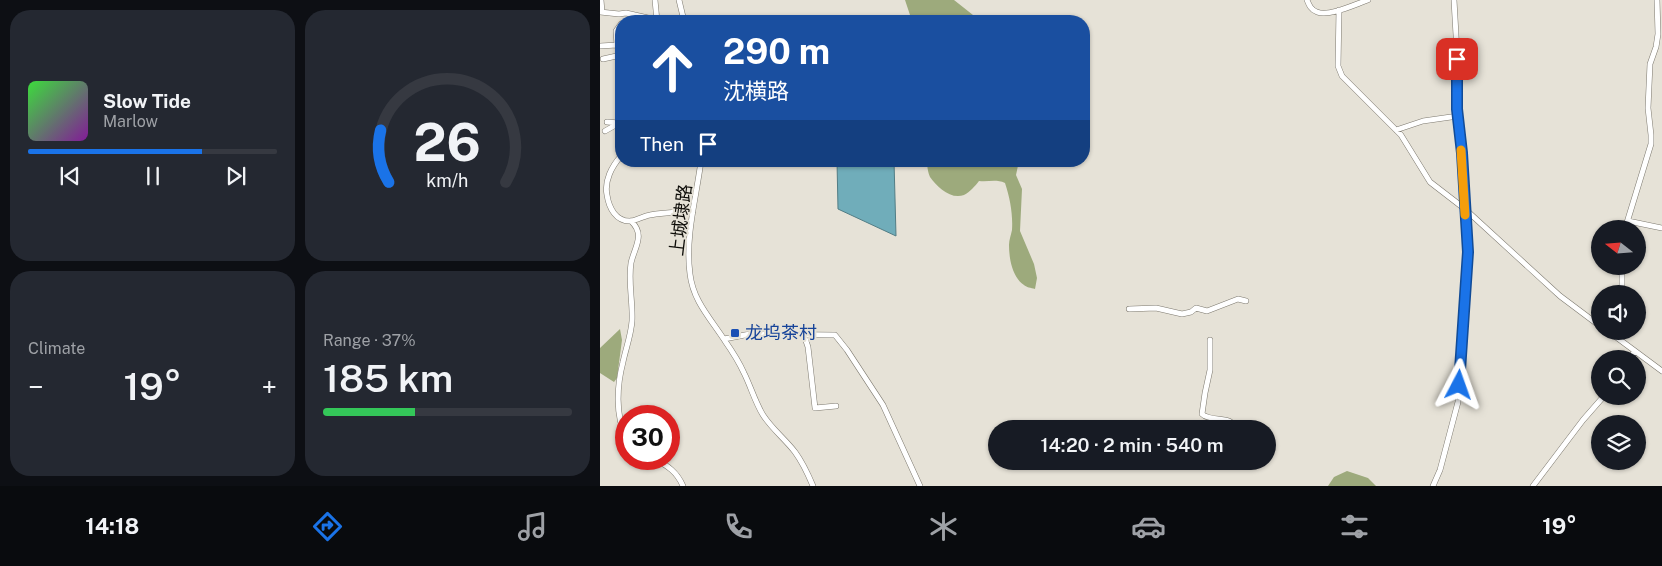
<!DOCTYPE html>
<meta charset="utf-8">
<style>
:root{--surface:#171b24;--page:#242831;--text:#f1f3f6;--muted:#9ea1a6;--line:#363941;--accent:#1a73e8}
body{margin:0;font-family:"Public Sans","Noto Sans SC",sans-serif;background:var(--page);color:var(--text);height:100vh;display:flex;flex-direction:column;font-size:19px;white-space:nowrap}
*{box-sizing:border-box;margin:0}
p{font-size:16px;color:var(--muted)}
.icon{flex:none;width:28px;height:28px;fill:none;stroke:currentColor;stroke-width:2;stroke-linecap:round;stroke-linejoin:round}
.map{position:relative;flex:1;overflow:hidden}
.side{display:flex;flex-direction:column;gap:10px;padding:10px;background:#0d0f14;width:600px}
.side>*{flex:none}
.banner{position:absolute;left:15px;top:15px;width:475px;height:152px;border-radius:20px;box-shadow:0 1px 4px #0004;background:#1a4fa0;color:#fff;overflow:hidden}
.needle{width:32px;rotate:287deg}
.tools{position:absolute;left:991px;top:220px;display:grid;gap:10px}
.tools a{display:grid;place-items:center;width:55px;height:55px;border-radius:50%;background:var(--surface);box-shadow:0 1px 4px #0004;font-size:25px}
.speed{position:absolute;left:15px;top:405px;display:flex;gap:10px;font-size:25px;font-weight:700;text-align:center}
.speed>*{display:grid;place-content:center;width:65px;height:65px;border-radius:50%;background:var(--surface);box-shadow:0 1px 4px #0004;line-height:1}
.speed .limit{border:8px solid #d22;background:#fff;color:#111}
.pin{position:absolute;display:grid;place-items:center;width:42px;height:42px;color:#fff;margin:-21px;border-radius:10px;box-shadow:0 2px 8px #0006}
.me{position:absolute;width:55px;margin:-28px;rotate:4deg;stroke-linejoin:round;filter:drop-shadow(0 0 4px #0008)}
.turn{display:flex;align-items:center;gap:18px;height:105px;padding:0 25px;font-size:22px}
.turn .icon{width:65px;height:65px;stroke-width:2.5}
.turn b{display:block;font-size:35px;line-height:42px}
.then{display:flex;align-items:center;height:48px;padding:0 25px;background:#0003;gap:10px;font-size:19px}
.big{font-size:38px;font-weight:600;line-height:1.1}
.side .widget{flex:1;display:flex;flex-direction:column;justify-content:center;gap:8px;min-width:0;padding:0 18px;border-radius:20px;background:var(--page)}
.side .dial{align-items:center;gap:0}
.dial svg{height:130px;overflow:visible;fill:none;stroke:var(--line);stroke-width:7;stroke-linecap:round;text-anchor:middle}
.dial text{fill:var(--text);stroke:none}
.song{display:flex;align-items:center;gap:15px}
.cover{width:60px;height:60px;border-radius:8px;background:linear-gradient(135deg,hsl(120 70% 55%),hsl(290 70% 35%))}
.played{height:5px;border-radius:2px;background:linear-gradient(90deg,var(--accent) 70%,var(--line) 70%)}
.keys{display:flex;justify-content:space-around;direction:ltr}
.heat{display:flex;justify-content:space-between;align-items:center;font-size:28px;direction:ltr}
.charge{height:8px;border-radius:4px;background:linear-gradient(90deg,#34c759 37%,var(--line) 0)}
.side .tiles{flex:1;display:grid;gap:10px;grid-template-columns:repeat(2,1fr)}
.trip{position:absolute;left:388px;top:420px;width:288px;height:50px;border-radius:25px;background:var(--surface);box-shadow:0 1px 4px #0004;font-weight:600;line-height:50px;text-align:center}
.tab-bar{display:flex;height:80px;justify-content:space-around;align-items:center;background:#090b0e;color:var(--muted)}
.tab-bar .icon{width:35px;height:35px}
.tab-bar .current{color:var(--accent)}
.tab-bar b{font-size:22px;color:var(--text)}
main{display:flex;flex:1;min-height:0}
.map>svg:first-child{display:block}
.forest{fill:#9daa7c}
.water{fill:#70adba;stroke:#527d85}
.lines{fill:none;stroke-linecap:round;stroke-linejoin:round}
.minor-casing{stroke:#7d796f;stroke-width:6}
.minor{stroke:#fff;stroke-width:5}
.route-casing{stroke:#114b97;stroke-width:12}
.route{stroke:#1a73e8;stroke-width:9}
.slow{stroke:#f59e0b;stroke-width:9}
.transit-dot{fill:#1a4fb4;stroke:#e6e2d7;stroke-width:2}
.labels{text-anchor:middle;stroke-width:4;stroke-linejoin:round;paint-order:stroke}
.street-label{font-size:18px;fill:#0d0c08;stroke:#e6e2d7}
.transit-label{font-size:18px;fill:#164399;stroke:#e6e2d7;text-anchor:start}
</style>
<main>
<section class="side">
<div class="tiles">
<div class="widget">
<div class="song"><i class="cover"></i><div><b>Slow Tide</b><p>Marlow</p></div></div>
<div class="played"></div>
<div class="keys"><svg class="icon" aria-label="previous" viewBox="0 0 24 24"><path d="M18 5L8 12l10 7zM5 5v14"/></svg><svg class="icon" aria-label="pause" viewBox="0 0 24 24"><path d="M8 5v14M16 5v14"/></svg><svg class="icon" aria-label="next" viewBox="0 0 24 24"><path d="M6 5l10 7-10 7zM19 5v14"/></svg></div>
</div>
<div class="widget dial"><svg viewBox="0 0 100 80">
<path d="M14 69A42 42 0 1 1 86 69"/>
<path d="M14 69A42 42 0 0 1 9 37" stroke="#1a73e8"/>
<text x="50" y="56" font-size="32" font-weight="700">26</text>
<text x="50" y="72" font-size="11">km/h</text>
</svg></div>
<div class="widget"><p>Climate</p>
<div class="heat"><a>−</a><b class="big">19°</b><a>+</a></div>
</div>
<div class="widget"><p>Range · 37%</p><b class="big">185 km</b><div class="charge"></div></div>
</div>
</section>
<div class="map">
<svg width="1062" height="486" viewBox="0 0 1062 486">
<rect width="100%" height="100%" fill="#e6e2d7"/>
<!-- forest -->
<path class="forest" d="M305 0H354L373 15 387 21H312Z
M327 161H419L416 175 422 189 420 231 434 264 437 278 435 289C431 288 426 287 424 285 412 277 409 258 409 245 409 240 411 235 412 230 413 214 410 198 405 183 396 179 389 182 379 181 375 186 370 192 364 195 351 200 337 187 330 177 328 173 327 166 327 161Z
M20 329 22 340 17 378 14 382 0 373V348Z
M747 471 768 478 776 486H728L734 477Z"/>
<!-- water -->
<path class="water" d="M237 161H294L296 236 238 209Z"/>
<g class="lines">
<!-- minor casing -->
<g class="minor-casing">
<path id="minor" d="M1 0 2 12
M55 0 57 21
M79 0 84 21
M707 0C709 5 711 10 717 12 729 17 756 4 768 0
M739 10 738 66 742 76 801 135 830 182 865 209 960 296 1000 326
M0 12 19 14 26 13 57 20 74 21
M17 45 16 31 21 24
M0 46 17 45 21 47
M3 59 21 55
M7 122 19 123
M796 130 823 121 858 116
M5 131 21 122
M21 156C12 166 4 181 7 195 9 208 16 222 31 221 37 220 44 216 50 215 64 212 79 212 93 211
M101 161C96 199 85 237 90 274 93 301 111 319 125 341 132 351 139 362 144 373 151 387 155 402 163 415 172 429 185 439 195 452 203 463 208 474 213 486
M1028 221 1062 228
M1025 229 1051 144V135L1048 108 1050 64 1056 47 1058 34 1057 0
M1022 294V266
M529 309 556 308 582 314 591 312 596 308 607 311 638 299 646 301
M1008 331 1062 371
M204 335 208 347 215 408 236 406
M124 339 150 334 235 335 247 350 283 405 320 486
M610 340V370L605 393 602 414C608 420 620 418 629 421 633 423 635 426 639 429
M1030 359 1034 352
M26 437C15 415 17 385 23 362 26 348 31 335 32 321 33 302 28 282 31 263 34 248 46 235 31 221
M55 459C68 466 77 472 83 486
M833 486 840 470 858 402 867 252 862 153 857 109 858 70 854 0
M933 486 983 420 1004 396"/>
</g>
<!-- minor -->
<use href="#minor" class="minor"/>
</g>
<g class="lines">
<!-- route casing -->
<g class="route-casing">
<path id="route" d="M857 59V109L862 153 868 252 859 385"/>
</g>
<!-- route -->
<use href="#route" class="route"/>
<!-- slow -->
<path class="slow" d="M861 150 865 215"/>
</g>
<!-- markers -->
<rect class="transit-dot" x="130" y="328" width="10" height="10" rx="2.5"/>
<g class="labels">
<!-- street labels -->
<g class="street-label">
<text transform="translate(81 220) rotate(-83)" y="6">上城埭路</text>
</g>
<!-- transit labels -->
<g class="transit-label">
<text x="145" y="339">龙坞茶村</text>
</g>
</g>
</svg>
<div class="tools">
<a><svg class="needle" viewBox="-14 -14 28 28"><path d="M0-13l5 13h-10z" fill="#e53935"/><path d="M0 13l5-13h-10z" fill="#9ea1a6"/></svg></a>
<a><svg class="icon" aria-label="sound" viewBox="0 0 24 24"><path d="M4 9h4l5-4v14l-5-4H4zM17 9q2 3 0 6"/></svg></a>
<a><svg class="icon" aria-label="search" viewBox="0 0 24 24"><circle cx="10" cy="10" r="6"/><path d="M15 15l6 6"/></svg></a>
<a><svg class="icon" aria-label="layers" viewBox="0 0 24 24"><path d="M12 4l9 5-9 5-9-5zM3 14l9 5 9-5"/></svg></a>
</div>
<div class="speed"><div class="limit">30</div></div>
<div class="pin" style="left:857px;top:59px;background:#d93025"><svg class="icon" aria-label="arrive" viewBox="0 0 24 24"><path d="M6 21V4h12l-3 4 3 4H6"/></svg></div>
<svg class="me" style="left:859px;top:385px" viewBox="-20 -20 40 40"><path d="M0-17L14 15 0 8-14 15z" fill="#1a73e8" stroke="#fff" stroke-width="4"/></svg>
<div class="trip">14:20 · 2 min · 540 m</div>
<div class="banner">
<div class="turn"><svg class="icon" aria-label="ahead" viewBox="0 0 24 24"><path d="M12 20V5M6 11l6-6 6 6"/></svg><div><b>290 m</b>沈横路</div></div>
<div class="then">Then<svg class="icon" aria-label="arrive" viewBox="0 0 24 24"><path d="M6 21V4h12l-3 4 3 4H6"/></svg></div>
</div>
</div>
</main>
<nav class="tab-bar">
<b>14:18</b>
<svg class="icon current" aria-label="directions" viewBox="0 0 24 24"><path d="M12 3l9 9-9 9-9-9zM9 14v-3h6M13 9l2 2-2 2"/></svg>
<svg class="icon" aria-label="music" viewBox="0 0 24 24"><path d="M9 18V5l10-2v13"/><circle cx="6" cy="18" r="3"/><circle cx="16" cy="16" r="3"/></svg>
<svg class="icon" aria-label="phone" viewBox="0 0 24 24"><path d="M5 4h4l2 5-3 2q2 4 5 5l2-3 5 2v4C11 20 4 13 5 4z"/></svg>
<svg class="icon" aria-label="climate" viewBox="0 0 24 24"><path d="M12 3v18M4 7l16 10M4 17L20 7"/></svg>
<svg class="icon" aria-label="car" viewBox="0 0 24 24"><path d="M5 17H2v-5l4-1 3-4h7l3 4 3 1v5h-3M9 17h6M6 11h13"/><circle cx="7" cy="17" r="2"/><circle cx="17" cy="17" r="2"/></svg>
<svg class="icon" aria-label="filters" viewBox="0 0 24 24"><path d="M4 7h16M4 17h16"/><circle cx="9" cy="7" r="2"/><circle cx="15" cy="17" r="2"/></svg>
<b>19°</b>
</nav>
